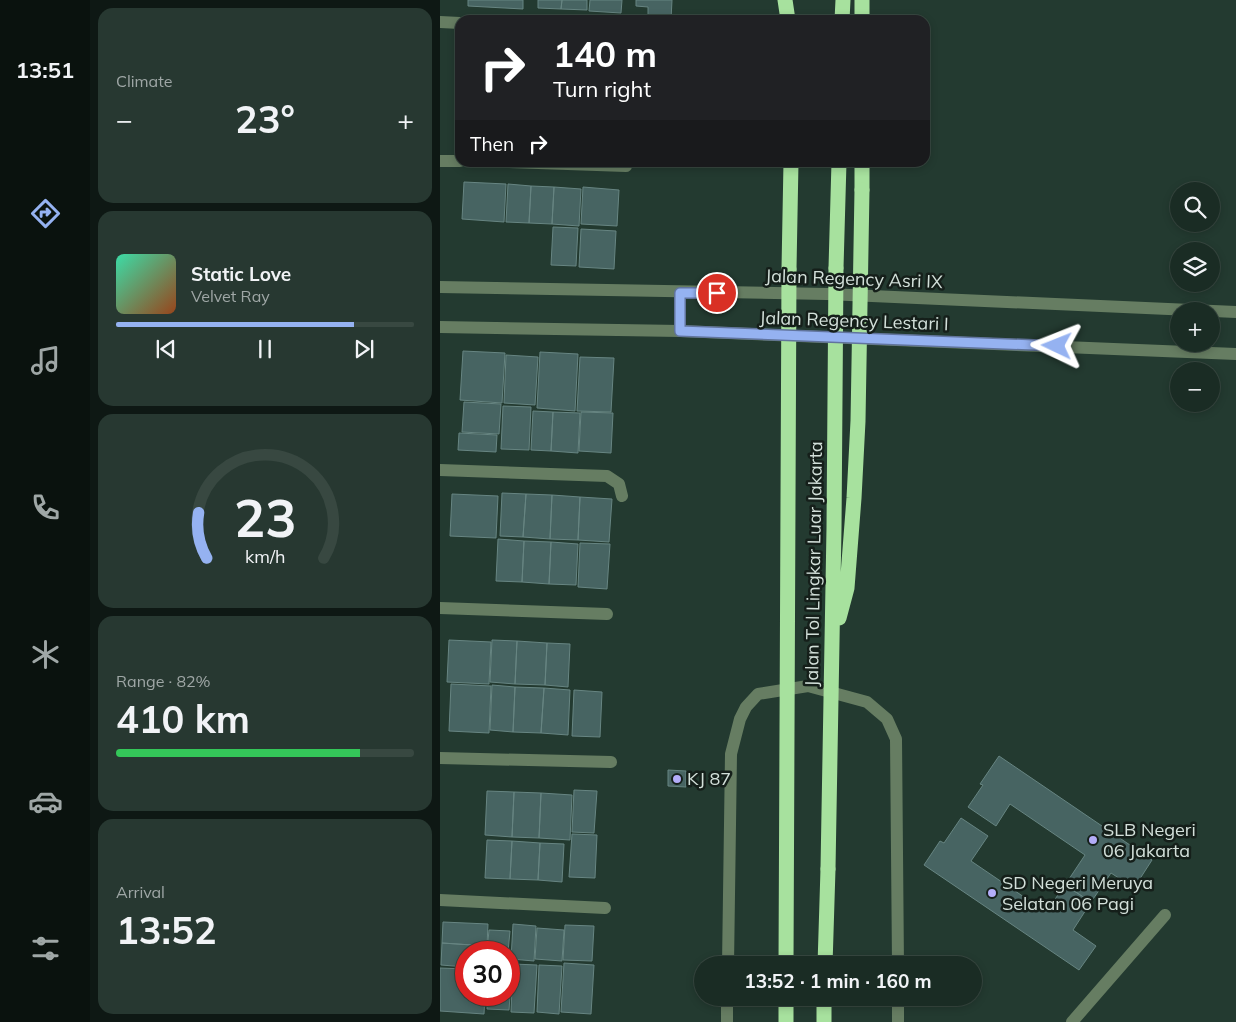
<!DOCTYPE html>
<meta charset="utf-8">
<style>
:root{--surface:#1a2c24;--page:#273831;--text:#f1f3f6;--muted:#9fa7a6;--line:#384841;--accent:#95b2f1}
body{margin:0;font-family:Mulish,sans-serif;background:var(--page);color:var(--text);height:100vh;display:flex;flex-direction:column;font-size:19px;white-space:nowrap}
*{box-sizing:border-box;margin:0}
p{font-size:16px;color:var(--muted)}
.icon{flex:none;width:28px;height:28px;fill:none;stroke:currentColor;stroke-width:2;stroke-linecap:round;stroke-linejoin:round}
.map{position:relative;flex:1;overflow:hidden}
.sheet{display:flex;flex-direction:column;gap:8px;padding:8px;background:#0e1814;width:350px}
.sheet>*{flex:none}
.banner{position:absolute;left:15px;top:15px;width:475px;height:152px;border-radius:15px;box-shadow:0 2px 8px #0003,0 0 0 1px var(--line);background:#202124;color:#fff;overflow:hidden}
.fabs{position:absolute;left:730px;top:182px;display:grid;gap:10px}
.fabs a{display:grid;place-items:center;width:50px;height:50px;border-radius:50%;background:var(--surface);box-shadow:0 2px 8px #0003,0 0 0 1px var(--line);font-size:25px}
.speed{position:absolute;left:15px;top:941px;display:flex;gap:10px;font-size:25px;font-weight:700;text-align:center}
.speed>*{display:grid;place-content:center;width:65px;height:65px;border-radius:50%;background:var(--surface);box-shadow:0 2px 8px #0003,0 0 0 1px var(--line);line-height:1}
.speed .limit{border:8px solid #d22;background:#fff;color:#111}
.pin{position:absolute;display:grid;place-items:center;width:42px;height:42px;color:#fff;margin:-21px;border:2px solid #fff;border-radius:50%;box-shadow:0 1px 5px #0007}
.me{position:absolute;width:55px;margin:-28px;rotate:272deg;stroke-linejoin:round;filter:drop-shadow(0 0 4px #0008)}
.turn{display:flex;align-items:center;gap:18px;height:105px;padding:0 15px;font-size:22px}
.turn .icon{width:65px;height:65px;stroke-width:2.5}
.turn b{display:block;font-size:35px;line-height:42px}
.then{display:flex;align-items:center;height:48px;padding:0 15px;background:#0003;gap:10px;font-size:19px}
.big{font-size:38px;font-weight:700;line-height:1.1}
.sheet .widget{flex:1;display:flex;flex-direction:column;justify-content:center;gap:8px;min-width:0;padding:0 18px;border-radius:15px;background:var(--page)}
.sheet .dial{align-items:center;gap:0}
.dial svg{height:130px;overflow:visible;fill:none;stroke:var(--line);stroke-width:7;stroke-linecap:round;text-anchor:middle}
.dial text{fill:var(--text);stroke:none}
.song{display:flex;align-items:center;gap:15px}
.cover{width:60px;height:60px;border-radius:8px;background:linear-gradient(135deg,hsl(160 70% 55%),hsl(20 70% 35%))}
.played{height:5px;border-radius:2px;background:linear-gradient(90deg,var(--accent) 80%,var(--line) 80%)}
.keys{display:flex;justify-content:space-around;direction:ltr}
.heat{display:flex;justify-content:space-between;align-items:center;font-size:28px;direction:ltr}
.charge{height:8px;border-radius:4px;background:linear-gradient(90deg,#34c759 82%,var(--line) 0)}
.trip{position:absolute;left:254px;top:956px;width:288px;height:50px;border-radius:25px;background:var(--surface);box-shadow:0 2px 8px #0003,0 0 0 1px var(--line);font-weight:700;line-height:50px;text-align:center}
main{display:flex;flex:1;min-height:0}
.dock{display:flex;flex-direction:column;width:90px;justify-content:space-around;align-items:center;background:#0a120e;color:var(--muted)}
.dock .icon{width:35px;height:35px}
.dock .selected{color:var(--accent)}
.dock b{font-size:22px;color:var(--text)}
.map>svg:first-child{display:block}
.building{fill:#476462;stroke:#678582}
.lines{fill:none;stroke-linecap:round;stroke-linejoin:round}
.minor{stroke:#667d62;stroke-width:12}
.highway{stroke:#a7e19e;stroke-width:15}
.highway-bridge{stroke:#a7e19e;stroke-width:15}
.route-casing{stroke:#61749d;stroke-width:12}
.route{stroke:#95b2f1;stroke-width:9}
.poi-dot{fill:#b3adf9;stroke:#151f1a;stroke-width:2}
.labels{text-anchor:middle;stroke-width:5;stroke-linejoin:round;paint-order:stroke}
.street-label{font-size:18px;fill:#d3e0da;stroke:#151f1a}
.poi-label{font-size:18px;fill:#d3e0da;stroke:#151f1a;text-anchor:start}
</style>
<main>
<nav class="dock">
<b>13:51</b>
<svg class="icon selected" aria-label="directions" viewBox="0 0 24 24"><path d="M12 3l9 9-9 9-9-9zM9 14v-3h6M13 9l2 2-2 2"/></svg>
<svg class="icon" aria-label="music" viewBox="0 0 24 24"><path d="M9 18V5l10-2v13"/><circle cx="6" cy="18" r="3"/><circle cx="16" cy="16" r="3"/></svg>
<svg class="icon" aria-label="phone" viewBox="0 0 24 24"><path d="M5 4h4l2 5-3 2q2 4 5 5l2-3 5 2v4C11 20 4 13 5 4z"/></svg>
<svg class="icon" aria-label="climate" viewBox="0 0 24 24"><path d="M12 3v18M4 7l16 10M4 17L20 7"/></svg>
<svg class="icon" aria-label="car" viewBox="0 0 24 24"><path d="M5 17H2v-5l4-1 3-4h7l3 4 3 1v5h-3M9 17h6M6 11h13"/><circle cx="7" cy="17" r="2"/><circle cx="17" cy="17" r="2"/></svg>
<svg class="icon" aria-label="filters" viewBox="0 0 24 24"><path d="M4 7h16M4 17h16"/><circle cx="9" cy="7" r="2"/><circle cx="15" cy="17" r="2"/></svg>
</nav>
<section class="sheet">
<div class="widget"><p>Climate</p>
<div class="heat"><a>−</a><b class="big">23°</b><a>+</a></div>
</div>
<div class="widget">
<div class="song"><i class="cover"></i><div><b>Static Love</b><p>Velvet Ray</p></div></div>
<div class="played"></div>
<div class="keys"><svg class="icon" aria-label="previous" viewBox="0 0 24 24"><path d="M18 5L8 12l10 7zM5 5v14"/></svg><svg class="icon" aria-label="pause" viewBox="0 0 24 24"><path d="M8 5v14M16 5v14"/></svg><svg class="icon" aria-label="next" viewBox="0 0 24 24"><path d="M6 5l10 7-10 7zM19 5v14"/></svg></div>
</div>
<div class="widget dial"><svg viewBox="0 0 100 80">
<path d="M14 69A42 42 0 1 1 86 69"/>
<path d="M14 69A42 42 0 0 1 9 41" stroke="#95b2f1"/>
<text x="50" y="56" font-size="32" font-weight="700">23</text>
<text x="50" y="72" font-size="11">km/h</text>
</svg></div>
<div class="widget"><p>Range · 82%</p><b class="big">410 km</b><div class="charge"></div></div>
<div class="widget"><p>Arrival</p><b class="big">13:52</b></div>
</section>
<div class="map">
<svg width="796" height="1022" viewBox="0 0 796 1022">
<rect width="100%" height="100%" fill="#233a30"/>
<!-- building -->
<path class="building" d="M28 0H83V9L28 6Z
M98 0H122L121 9 98 8Z
M122 0H147V10L121 9Z
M150 0H182L181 13 149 11Z
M196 0H232L231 20H208V7L196 6Z
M24 182 66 184 64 222 22 219Z
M68 184 91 186 89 223 66 222Z
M91 186 114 187 112 224 89 223Z
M114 187 141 189 139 226 112 224Z
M143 187 179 190 177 226 141 224Z
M113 227 138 228 136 266 111 265Z
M141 229 176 231 174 269 139 267Z
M23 351 65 353 62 403 20 400Z
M100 352 138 354 135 411 97 408Z
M66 355 98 357 95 405 64 403Z
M140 357 174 358 171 412 137 411Z
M24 402 61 404 59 434 22 432Z
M63 406 91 407 89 450 61 449Z
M93 411 113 412 111 451 91 450Z
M113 412 140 413 138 453 111 451Z
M141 412 173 413 171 453 139 451Z
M19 433 57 435 56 452 18 450Z
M62 493 86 494 83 537 60 536Z
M12 494 58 496 56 538 10 536Z
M86 494 112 495 110 539 83 537Z
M112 495 140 497 138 540 110 539Z
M140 497 172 499 169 542 138 540Z
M58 539 84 541 82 582 56 581Z
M84 541 111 542 109 584 82 582Z
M111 542 138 544 136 585 109 584Z
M140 543 170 544 167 589 138 587Z
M9 640 51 642 49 684 7 682Z
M52 640 77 641 75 684 50 682Z
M77 641 107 643 105 685 75 684Z
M107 643 130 644 128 687 105 685Z
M11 684 51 686 49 733 9 731Z
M52 685 75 687 73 732 50 730Z
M75 687 104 688 101 733 73 732Z
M104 688 130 690 128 735 101 733Z
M134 690 162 692 160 737 132 736Z
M559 756 712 860 694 888 671 873 651 902 625 885 645 855 570 804 556 826 528 807 543 785 540 784Z
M228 770 246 771V787L228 786Z
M134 790 157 791 154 833 132 832Z
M47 791 74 792 72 837 45 835Z
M74 792 101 793 99 838 72 837Z
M101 793 132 795 130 840 99 838Z
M521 818 548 836 531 861 606 912 625 885 651 902 633 930 656 946 639 970 484 865 500 841 504 843Z
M132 834 157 835 155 878 129 877Z
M47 840 72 841 70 879 45 878Z
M72 841 100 843 98 880 70 879Z
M100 843 124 844 122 882 98 880Z
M3 922 48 924 47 946 2 943Z
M73 924 96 926 94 961 71 959Z
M125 925 154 926 152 961 123 960Z
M97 928 124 930 122 961 95 959Z
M49 930 70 931 68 952H47Z
M2 943 47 946 46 952H26V967L1 965Z
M124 963 154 965 151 1014 121 1012Z
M73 964 97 965 94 1013 71 1012Z
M99 965 122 966 119 1014 97 1012Z
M0 968 26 969V995H45L44 1014 0 1011Z
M69 968 72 969 69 1010 47 1009 48 995H69Z"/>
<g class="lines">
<!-- minor -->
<path class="minor" d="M0 22 20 23
M0 161H20
M69 162 186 166
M0 287 387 294 796 312
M0 327 240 331 796 354
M240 331V293
M0 470 167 476 179 484 182 496
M0 608 167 614
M0 758 171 762
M0 900 165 908
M288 965 291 754 300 719 306 707 318 694 368 686 427 702 447 719 456 739 458 965
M287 1022V998
M458 1022V998
M632 1022 725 915"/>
<!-- highway -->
<path class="highway" d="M345 0 348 20
M402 20 403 0
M422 20V0
M422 190V162
M396 268 399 162
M349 269 351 162
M385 965 388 869
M346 1022V998
M384 1022V998"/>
<!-- highway-bridge -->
<path class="highway-bridge" d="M399 618 407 588 414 498 418 421 422 190
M388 869 394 528 396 268
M346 965 349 269"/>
</g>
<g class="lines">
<!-- route casing -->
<g class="route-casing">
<path id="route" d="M277 293H240V331L617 346"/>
</g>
<!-- route -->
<use href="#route" class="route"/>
</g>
<!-- markers -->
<g class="poi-dot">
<circle cx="237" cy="779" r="5"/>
<circle cx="653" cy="840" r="5"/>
<circle cx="552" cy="893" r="5"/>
</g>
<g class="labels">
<!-- street labels -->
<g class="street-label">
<text transform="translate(414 279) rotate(2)" y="6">Jalan Regency Asri IX</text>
<text transform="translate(414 321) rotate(2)" y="6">Jalan Regency Lestari I</text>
<text transform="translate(374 564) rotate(-89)" y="6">Jalan Tol Lingkar Luar Jakarta</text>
</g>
<!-- poi labels -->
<g class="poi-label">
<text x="247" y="785">KJ 87</text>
<text x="663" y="836">SLB Negeri<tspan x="663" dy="21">06 Jakarta</tspan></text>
<text x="562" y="889">SD Negeri Meruya<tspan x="562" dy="21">Selatan 06 Pagi</tspan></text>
</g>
</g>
</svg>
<div class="fabs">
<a><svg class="icon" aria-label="search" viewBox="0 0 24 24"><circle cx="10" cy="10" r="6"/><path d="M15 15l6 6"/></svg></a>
<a><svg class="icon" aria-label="layers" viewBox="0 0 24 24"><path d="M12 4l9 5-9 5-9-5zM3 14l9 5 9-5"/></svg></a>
<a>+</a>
<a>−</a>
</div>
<div class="speed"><div class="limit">30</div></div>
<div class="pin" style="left:277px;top:293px;background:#d93025"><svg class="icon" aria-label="arrive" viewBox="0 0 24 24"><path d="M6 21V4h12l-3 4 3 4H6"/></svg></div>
<svg class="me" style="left:617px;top:346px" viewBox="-20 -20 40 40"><path d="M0-17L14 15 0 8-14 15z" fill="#95b2f1" stroke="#fff" stroke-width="4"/></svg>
<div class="trip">13:52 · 1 min · 160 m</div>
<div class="banner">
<div class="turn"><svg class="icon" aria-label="right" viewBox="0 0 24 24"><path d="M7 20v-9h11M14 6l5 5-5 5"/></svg><div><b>140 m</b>Turn right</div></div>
<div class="then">Then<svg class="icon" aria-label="right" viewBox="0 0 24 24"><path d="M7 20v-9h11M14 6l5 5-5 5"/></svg></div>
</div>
</div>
</main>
